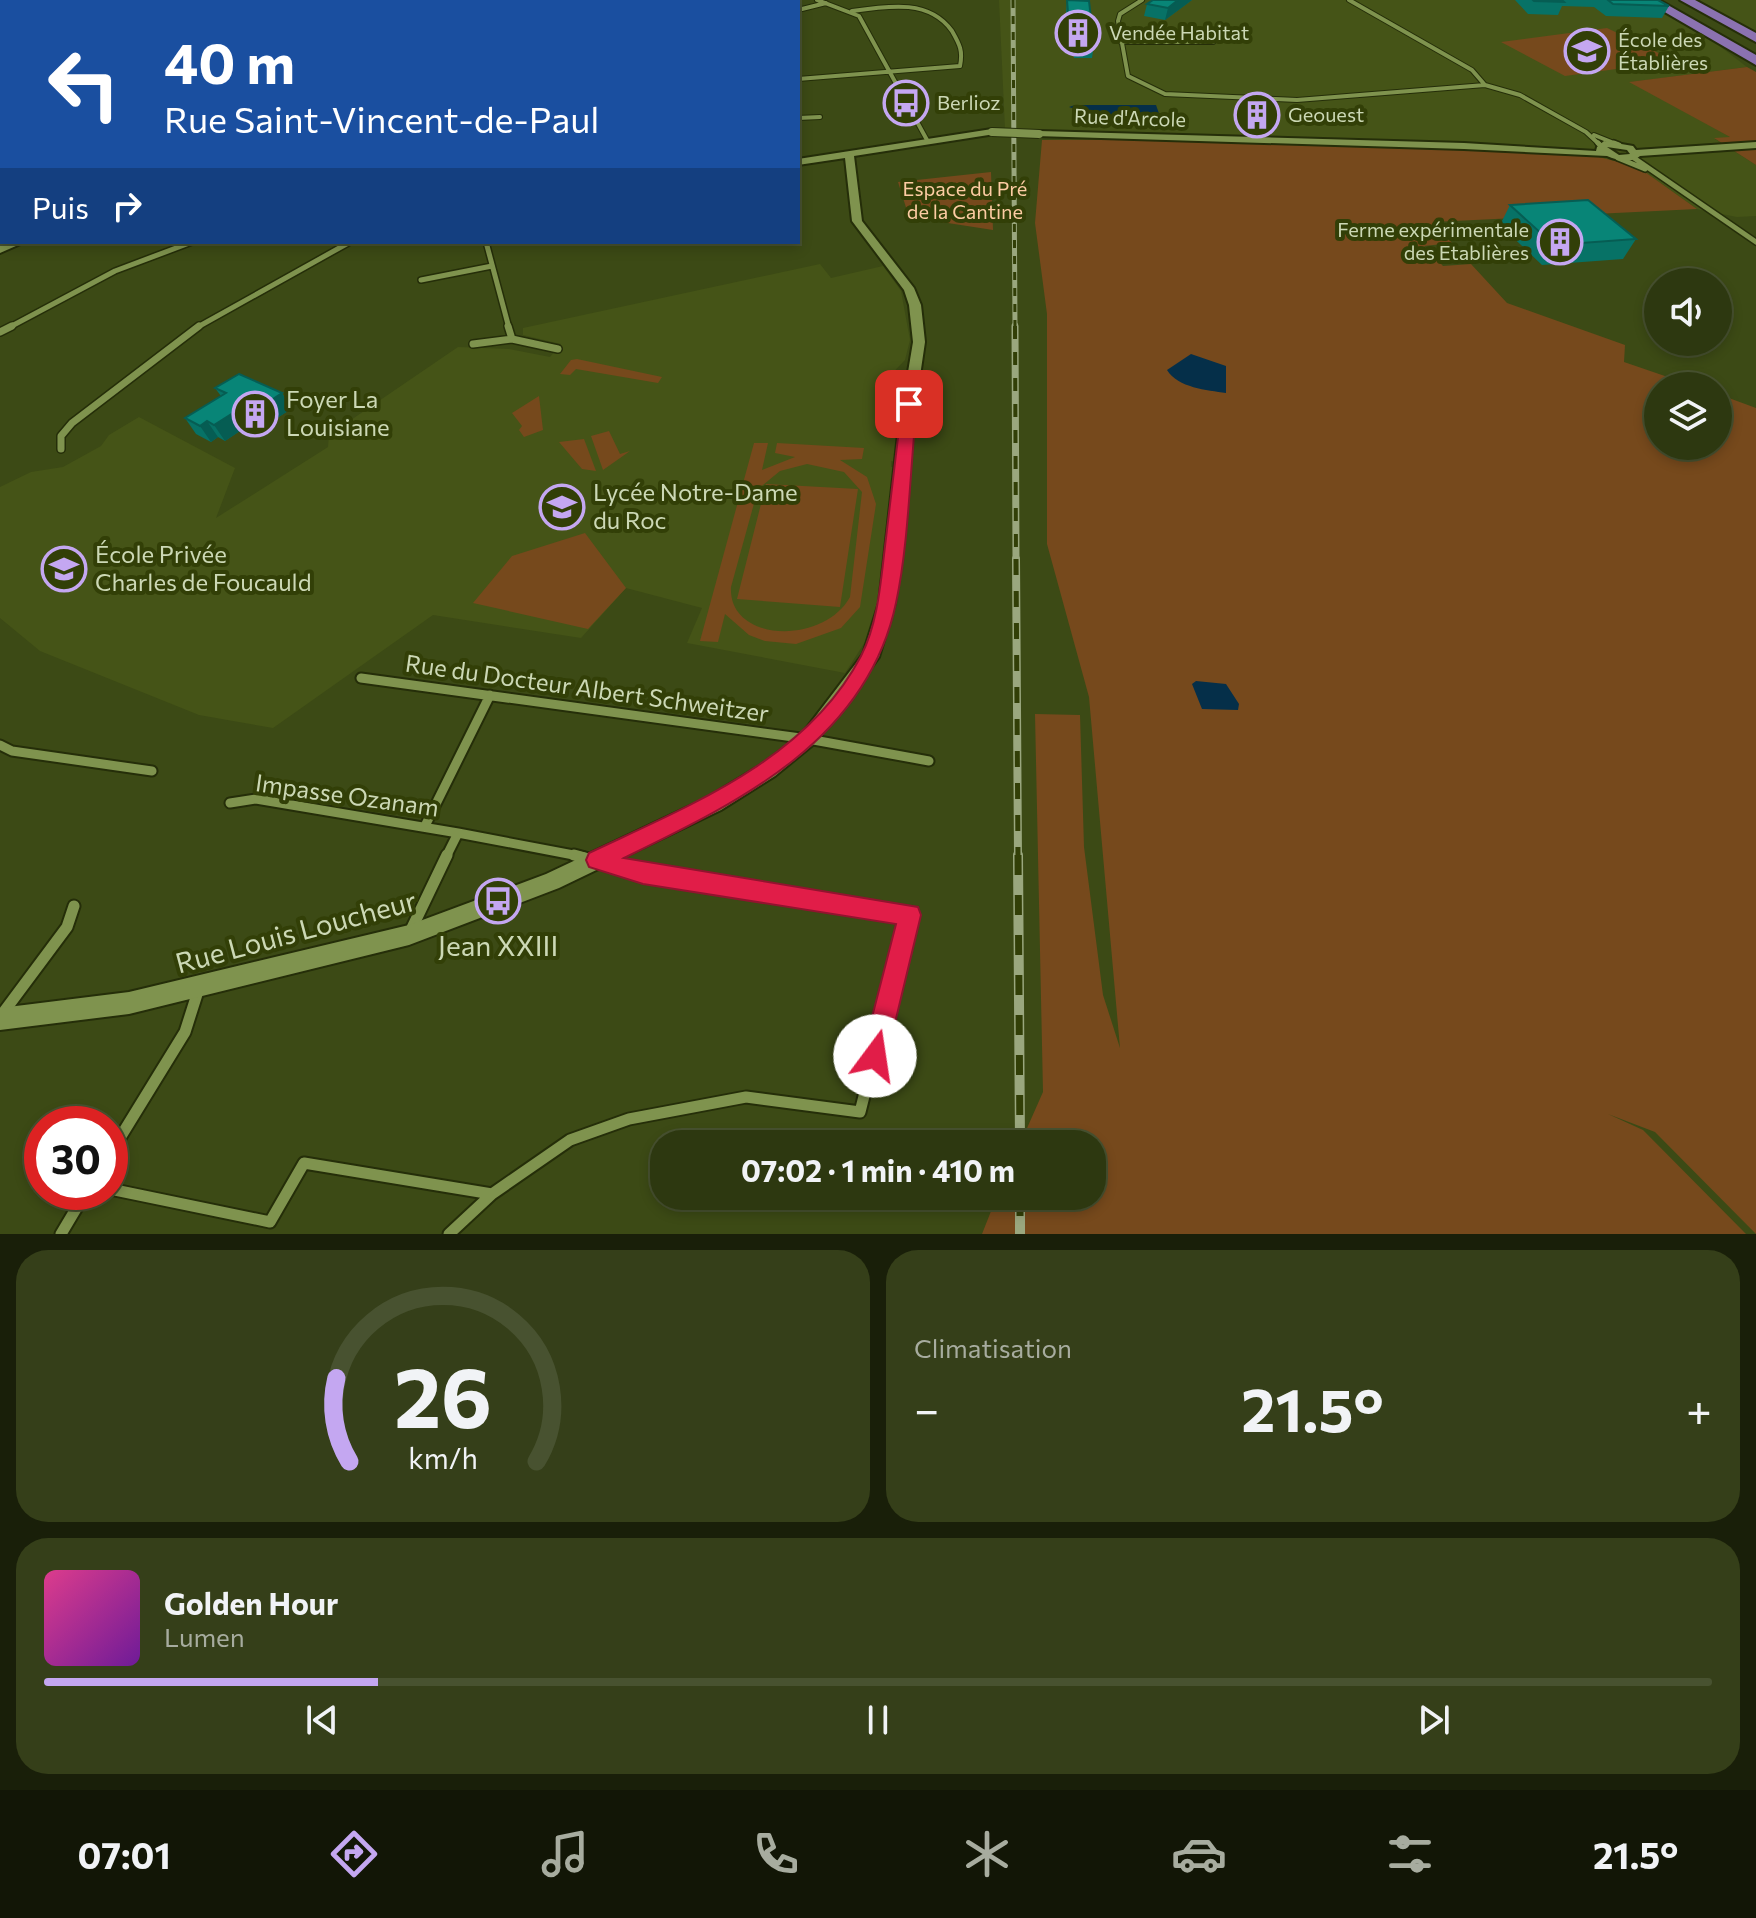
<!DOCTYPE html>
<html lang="fr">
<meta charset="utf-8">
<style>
:root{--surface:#2d3810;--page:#353f19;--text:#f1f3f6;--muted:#a7ac9f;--line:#485230;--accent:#c4a7f1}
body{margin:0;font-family:Commissioner,sans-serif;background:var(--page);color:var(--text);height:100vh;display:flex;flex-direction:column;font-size:30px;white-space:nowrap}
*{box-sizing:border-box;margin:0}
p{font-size:26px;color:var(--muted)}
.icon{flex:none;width:44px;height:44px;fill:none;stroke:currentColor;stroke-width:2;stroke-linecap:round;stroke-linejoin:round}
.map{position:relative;height:1234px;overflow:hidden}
.panel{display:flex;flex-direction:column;gap:16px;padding:16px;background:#191f09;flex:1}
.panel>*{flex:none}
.banner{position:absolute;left:0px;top:0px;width:800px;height:244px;box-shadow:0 4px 12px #0003,0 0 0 2px var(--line);background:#1a4fa0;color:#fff;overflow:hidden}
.buttons{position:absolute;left:1644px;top:268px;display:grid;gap:16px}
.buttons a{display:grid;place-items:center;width:88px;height:88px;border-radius:50%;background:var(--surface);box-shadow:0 4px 12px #0003,0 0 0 2px var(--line);font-size:40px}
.speed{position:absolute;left:24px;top:1106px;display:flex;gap:16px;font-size:40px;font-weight:700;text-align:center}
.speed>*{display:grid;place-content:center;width:104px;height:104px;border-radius:50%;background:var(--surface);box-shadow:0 4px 12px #0003,0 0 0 2px var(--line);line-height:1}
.speed .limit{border:12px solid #d22;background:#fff;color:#111}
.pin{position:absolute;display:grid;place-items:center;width:68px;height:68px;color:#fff;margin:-34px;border-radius:16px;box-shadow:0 4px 12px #0006}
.me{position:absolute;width:88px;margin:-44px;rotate:14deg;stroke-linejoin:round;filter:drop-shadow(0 0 6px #0008)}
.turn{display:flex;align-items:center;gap:28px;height:168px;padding:0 32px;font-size:36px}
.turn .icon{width:104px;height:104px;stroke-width:2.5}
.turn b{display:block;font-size:56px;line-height:68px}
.then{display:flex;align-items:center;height:76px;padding:0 32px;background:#0003;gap:16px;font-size:30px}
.big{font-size:60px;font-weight:700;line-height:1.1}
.panel .card{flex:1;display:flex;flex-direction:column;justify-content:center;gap:12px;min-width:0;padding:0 28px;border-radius:32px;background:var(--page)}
.panel .dial{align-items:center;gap:0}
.dial svg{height:208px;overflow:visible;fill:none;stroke:var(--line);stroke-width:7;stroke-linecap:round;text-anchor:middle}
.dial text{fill:var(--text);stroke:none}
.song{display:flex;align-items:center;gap:24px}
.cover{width:96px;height:96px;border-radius:12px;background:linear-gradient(135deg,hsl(330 70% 55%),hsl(280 70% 35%))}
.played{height:8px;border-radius:4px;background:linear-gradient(90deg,var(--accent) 20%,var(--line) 20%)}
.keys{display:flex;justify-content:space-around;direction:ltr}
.heat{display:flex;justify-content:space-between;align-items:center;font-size:44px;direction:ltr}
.panel .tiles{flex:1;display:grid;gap:16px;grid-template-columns:1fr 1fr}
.card:last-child{grid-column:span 2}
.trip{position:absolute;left:650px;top:1130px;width:456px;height:80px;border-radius:32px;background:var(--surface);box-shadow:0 4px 12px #0003,0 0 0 2px var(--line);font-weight:700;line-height:80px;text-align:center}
.menu{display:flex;height:128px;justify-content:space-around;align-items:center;background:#121606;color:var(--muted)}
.menu .icon{width:56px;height:56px}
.menu .current{color:var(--accent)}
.menu b{font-size:36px;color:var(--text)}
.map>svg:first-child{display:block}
.built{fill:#455417}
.green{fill:#76491c;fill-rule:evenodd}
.water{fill:#052f49}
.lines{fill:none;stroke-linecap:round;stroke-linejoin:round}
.street-far4-casing{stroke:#252e09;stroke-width:6}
.street-far3-casing{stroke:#252e09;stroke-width:8}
.street-far2-casing{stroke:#252e09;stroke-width:10}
.street-far1-casing{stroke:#252e09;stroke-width:13}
.street-casing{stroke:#252e09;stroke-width:15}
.secondary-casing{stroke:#252e09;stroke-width:4}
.highway-casing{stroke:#252e09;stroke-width:4}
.street-far4{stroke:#7f934e;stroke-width:4}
.street-far3{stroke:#7f934e;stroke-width:5}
.street-far2{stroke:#7f934e;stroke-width:7}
.street-far1{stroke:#7f934e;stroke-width:9}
.street{stroke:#7f934e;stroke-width:11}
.secondary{fill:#7f934e;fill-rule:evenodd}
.highway{fill:#8b72b1;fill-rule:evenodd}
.rail-far3-casing{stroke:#9aa77e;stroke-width:5}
.rail-far2-casing{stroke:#9aa77e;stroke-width:7}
.rail-far1-casing{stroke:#9aa77e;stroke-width:8}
.rail-casing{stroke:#9aa77e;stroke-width:10}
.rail-far3{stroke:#323f07;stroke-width:3;stroke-dasharray:8;stroke-linecap:butt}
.rail-far2{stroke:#323f07;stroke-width:4;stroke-dasharray:13;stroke-linecap:butt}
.rail-far1{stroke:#323f07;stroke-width:5;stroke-dasharray:16;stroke-linecap:butt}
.rail{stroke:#323f07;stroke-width:7;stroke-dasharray:20;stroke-linecap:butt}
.secondary-bridge-casing{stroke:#252e09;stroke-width:10;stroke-linecap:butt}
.secondary-bridge{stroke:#7f934e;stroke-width:8}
.wall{fill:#077266}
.shaded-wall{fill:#065d53}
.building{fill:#088577;stroke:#065d53;stroke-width:2}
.route{fill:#e11d48;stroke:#92132f;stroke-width:2}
.labels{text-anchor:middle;stroke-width:8;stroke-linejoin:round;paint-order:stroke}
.far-poi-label{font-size:20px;fill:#ccd8b5;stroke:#323f07;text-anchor:start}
.far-street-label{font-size:20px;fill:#ccd8b5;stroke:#323f07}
.far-park-label{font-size:20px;fill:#fdcca3;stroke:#323f07}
.poi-label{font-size:24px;fill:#ccd8b5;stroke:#323f07;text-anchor:start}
.street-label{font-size:24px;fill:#ccd8b5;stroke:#323f07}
.near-street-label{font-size:28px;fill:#ccd8b5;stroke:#323f07}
.near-poi-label{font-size:28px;fill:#ccd8b5;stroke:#323f07}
</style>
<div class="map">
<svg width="1756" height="1234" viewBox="0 0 1756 1234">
<rect width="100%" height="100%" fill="#3c4a15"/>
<!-- built -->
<path class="built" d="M999 0H1644L1705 35 1747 67 1631 82 1732 138 1715 139 1756 165V216L1737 217 1697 209 1638 167 1595 156 1005 129Z
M1699 0H1756V33Z
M820 264 831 278 883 266 901 291 910 340 905 360 878 388 899 412 895 461H891V467H895L880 596 865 642 845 673 687 643 702 608 626 588 581 638 433 615 273 728 199 715 40 651 0 618V487L31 472 63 467 101 446 109 435 139 417 235 468 216 518 328 447 329 435 458 347 509 349 550 357 561 344 523 335V328Z"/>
<!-- green -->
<path class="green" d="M1607 28 1675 61 1565 76 1501 42Z
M1747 67 1756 72V165L1714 138 1730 137 1629 82Z
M1234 139 1595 156 1638 167 1697 209 1433 222 1452 243 1424 246 1443 266 1471 264 1507 303 1625 345 1624 362 1694 386H1658V446H1718V394L1756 408V1234L1655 1132 1608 1114 1643 1130 1746 1234H982L997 1196H1092V1144H1020L1043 1092 1035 714 1080 715 1084 847 1103 995 1120 1048 1089 697 1047 544V314L1035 223 1042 140Z
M991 172 993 230 909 217 898 182Z
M577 359 662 377 658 383 576 369 570 375 560 374 571 360Z
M539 396 543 430 524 437 519 430 522 426 512 413Z
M609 431 620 454 630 451 603 470 591 436Z
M584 439 596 471 582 469 559 442Z
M754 443H768L762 470 795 457 775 453 777 443 864 448 862 459 840 460 867 477 876 504 860 607 841 628 796 644 765 641 749 635 725 614 718 642 700 641ZM807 464 844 472 862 492 850 597C824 645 728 643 731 587L758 489 780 471Z
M766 484 858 489 840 607 737 599Z
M585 533 626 588 588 629 473 603 512 556Z"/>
<!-- water -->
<path class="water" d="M1075 105H1156L1162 122 1106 119 1069 107Z
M1191 354 1226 366V393C1207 390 1178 388 1167 370Z
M1196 681 1226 684 1239 704 1238 710 1202 709 1192 684Z"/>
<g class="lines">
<!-- street-far4 casing -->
<g class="street-far4-casing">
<path id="street-far4" d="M817 0 859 16 927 140
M1142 0 1120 14 1118 21 1128 76 1165 94 1297 100 1485 85 1520 95 1586 132 1600 145
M1349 0 1472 70 1485 85
M557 2 563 0
M798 10 826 3
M1121 42H1213
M798 79 960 66C963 51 960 45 952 31 930 0 892 5 852 11
M798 118 820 117
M1594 135 1619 145"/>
</g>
<!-- street-far3 casing -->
<g class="street-far3-casing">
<path id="street-far3" d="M1598 143 1601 146
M1614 143 1619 145
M1618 158 1645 169
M1634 158 1756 242
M486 242 509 328
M421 280 492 266
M8 328 115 271 192 242
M196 328 350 242"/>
</g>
<!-- street-far2 casing -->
<g class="street-far2-casing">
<path id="street-far2" d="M0 332 12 326
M512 339 558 349
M473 344 512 339 508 326
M61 449V436L72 423 199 326"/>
</g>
<!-- street-far1 casing -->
<g class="street-far1-casing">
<path id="street-far1" d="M361 678 808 739 929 761
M0 745 12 751 152 771
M230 803 256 799 458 833
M425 826 490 695
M446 857 458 833 584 857"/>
</g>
<!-- street casing -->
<g class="street-casing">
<path id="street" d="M411 930 447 855
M0 1017 67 927 74 906
M110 1154 185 1032 199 988
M110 1189 270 1222 304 1163 492 1194
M61 1234 86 1192
M449 1234 492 1194 570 1140 629 1119 746 1097 860 1112 910 915 643 874 574 855"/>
</g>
<!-- secondary casing -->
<g class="secondary-casing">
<path id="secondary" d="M0 73H2V79H0Z
M992 129 997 132 995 134 854 156 862 221 914 288 921 305 925 342 920 376 929 379 933 388 928 396 915 399 895 603 879 657 814 744 775 776 721 810 559 888 409 945 129 1014 0 1030V1008L129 992 409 925 546 874 707 798 763 764 802 734 863 654 879 603 902 399 888 394V381L908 372 913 342 909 305 904 290 852 221 845 158 798 165V159ZM908 380 919 384 920 388 910 393 900 389V383Z
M1039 131 1464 143 1596 151 1597 147 1604 141 1633 146 1636 150 1756 142V148L1640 156C1633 163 1617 161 1607 156L1464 149 1036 136V132ZM1607 147 1627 150 1630 154 1619 155Z
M0 226H2V232H0Z
M10 242H25L0 253V246Z"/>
</g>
<!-- highway casing -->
<g class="highway-casing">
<path id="highway" d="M1644 0H1659L1756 55V65Z
M1680 0H1695L1756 33V42Z"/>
</g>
<!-- street-far4 -->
<use href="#street-far4" class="street-far4"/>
<!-- street-far3 -->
<use href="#street-far3" class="street-far3"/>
<!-- street-far2 -->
<use href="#street-far2" class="street-far2"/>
<!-- street-far1 -->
<use href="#street-far1" class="street-far1"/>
<!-- street -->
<use href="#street" class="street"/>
<!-- secondary -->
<use href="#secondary" class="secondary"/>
<!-- highway -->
<use href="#highway" class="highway"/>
<!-- rail-far3 casing -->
<g class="rail-far3-casing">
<path id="rail-far3" d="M1013 0 1015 328"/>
</g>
<!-- rail-far2 casing -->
<g class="rail-far2-casing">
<path id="rail-far2" d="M1015 326 1016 561"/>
</g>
<!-- rail-far1 casing -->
<g class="rail-far1-casing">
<path id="rail-far1" d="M1016 559 1018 857"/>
</g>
<!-- rail casing -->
<g class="rail-casing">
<path id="rail" d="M1018 855 1020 1144
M1020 1196V1234"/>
</g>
<!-- rail-far3 -->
<use href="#rail-far3" class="rail-far3"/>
<!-- rail-far2 -->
<use href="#rail-far2" class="rail-far2"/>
<!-- rail-far1 -->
<use href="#rail-far1" class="rail-far1"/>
<!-- rail -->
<use href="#rail" class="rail"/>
<!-- secondary-bridge casing -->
<g class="secondary-bridge-casing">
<path id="secondary-bridge" d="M992 132 1039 134"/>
</g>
<!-- secondary-bridge -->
<use href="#secondary-bridge" class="secondary-bridge"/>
</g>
<!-- wall -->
<path class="wall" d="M1067 0 1094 45 1092 58H1074V52H1068L1066 13Z
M1153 0H1192L1165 20 1144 16 1147 4Z
M1515 0H1658L1669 6 1662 18 1606 16 1594 7 1562 6 1558 15 1528 14Z
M1510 205 1636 239 1623 259 1542 265 1500 225Z
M215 388 282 393 291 409 268 424 258 419 225 441 218 437 211 442 196 434 185 418 221 396Z"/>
<!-- shaded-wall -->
<path class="shaded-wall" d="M1178 0H1192L1165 20 1168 8Z
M282 393 291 409 268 424 259 408Z
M249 403 258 419 225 441 214 425Z
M207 421 218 437 211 442 200 426Z"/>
<!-- building -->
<path class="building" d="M272 0H293L291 2H269Z
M1067 0 1089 1 1094 45H1076V39H1070Z
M1153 0H1178L1168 8 1147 4Z
M1533 0H1562L1564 2 1534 1Z
M1608 0H1658L1669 6 1613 4Z
M1588 200 1636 239 1554 245 1510 205Z
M239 374 282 393 259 408 249 403 214 425 207 421 200 426 185 418 226 393 215 388Z"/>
<!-- route -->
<path class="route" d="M909 400 917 404C910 467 909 543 896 603 867 741 739 802 624 858L918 907 921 915 887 1056 884 1065 875 1069 866 1065 862 1056 896 924 643 884 589 867 586 860 589 853C688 806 807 760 861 656 879 621 881 577 886 538 891 493 897 449 902 404Z"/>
<!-- icons -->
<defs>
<g id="building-ring" transform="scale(2.3)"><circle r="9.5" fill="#323f07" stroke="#c4a7f1" stroke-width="1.5"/><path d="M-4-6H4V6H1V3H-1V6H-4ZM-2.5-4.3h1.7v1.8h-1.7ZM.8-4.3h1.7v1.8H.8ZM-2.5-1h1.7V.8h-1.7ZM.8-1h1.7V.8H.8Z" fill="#c4a7f1"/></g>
<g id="school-ring" transform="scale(2.3)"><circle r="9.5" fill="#323f07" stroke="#c4a7f1" stroke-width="1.5"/><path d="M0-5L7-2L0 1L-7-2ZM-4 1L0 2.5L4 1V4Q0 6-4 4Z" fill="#c4a7f1"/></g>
<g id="bus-ring" transform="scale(2.3)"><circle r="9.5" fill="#323f07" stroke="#c4a7f1" stroke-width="1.5"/><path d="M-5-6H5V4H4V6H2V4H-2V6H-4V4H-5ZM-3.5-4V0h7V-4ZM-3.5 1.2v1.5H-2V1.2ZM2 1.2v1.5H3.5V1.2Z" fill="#c4a7f1"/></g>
</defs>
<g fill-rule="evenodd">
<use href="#building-ring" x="1078" y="33"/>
<use href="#school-ring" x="1587" y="51"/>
<use href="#bus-ring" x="906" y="103"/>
<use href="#building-ring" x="1257" y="115"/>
<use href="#building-ring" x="1560" y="242"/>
<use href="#building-ring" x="255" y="414"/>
<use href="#school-ring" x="562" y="507"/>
<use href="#school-ring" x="64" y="569"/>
<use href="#bus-ring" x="498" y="901"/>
</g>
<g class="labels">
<!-- far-poi labels -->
<g class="far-poi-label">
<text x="1109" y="40">Vendée Habitat</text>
<text x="1618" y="47">École des<tspan x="1618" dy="23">Établières</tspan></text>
<text x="937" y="110">Berlioz</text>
<text x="1288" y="122">Geouest</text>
<text x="1529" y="237" text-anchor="end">Ferme expérimentale<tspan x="1529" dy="23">des Etablières</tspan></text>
</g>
<!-- far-street labels -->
<g class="far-street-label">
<text transform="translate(1130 118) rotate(2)" y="7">Rue d'Arcole</text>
</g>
<!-- far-park labels -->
<g class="far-park-label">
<text x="965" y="196">Espace du Pré<tspan x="965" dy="23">de la Cantine</tspan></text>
</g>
<!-- poi labels -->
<g class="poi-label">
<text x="286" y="408">Foyer La<tspan x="286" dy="28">Louisiane</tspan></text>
<text x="593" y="501">Lycée Notre-Dame<tspan x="593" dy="28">du Roc</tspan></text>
<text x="95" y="563">École Privée<tspan x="95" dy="28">Charles de Foucauld</tspan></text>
</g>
<!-- street labels -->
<g class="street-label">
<text transform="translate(587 689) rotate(8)" y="8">Rue du Docteur Albert Schweitzer</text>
<text transform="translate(347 796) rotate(8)" y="8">Impasse Ozanam</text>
</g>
<!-- near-street labels -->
<g class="near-street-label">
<text transform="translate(296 932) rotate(-15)" y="10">Rue Louis Loucheur</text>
</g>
<!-- near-poi labels -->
<g class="near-poi-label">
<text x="498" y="956">Jean XXIII</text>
</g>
</g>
</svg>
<div class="buttons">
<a><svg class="icon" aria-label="sound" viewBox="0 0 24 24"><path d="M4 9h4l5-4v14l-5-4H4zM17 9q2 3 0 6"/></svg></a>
<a><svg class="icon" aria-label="layers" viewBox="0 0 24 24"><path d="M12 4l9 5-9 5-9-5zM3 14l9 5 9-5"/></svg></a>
</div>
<div class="speed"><div class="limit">30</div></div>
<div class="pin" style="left:909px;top:404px;background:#d93025"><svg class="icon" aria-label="arrive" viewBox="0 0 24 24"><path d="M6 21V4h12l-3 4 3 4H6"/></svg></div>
<svg class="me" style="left:875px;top:1056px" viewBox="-20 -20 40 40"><circle r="19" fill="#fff"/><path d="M0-13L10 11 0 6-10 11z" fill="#e11d48"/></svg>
<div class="trip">07:02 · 1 min · 410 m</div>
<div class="banner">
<div class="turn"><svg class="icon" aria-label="left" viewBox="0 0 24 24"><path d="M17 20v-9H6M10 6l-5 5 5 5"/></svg><div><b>40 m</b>Rue Saint-Vincent-de-Paul</div></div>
<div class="then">Puis<svg class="icon" aria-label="right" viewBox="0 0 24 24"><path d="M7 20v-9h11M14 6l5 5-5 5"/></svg></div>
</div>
</div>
<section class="panel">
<div class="tiles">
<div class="card dial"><svg viewBox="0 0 100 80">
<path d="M14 69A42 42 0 1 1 86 69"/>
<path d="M14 69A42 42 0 0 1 9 37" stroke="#c4a7f1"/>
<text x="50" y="56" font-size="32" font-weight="700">26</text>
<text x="50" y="72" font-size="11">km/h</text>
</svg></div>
<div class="card"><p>Climatisation</p>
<div class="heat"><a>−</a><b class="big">21.5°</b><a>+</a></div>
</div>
<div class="card">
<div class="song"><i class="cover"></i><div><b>Golden Hour</b><p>Lumen</p></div></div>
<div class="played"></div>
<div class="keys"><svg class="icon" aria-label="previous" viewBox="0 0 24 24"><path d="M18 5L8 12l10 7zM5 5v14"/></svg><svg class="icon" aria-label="pause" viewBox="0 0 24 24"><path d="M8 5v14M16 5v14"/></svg><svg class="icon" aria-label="next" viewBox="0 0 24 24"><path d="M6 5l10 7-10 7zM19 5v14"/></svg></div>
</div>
</div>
</section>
<nav class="menu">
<b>07:01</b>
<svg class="icon current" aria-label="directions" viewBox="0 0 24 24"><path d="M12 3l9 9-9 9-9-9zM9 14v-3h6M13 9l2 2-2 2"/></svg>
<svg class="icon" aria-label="music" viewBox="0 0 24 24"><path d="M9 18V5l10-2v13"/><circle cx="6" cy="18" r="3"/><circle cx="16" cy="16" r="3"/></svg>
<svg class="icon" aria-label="phone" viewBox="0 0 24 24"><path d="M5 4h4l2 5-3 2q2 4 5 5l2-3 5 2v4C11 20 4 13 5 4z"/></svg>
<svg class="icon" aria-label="climate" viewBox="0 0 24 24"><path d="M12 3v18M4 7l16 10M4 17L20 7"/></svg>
<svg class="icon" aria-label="car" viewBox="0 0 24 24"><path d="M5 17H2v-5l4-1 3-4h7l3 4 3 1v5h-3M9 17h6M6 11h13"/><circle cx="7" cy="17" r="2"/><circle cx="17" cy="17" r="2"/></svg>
<svg class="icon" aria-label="filters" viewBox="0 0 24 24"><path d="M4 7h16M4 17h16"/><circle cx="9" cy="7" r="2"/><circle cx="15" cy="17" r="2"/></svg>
<b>21.5°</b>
</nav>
